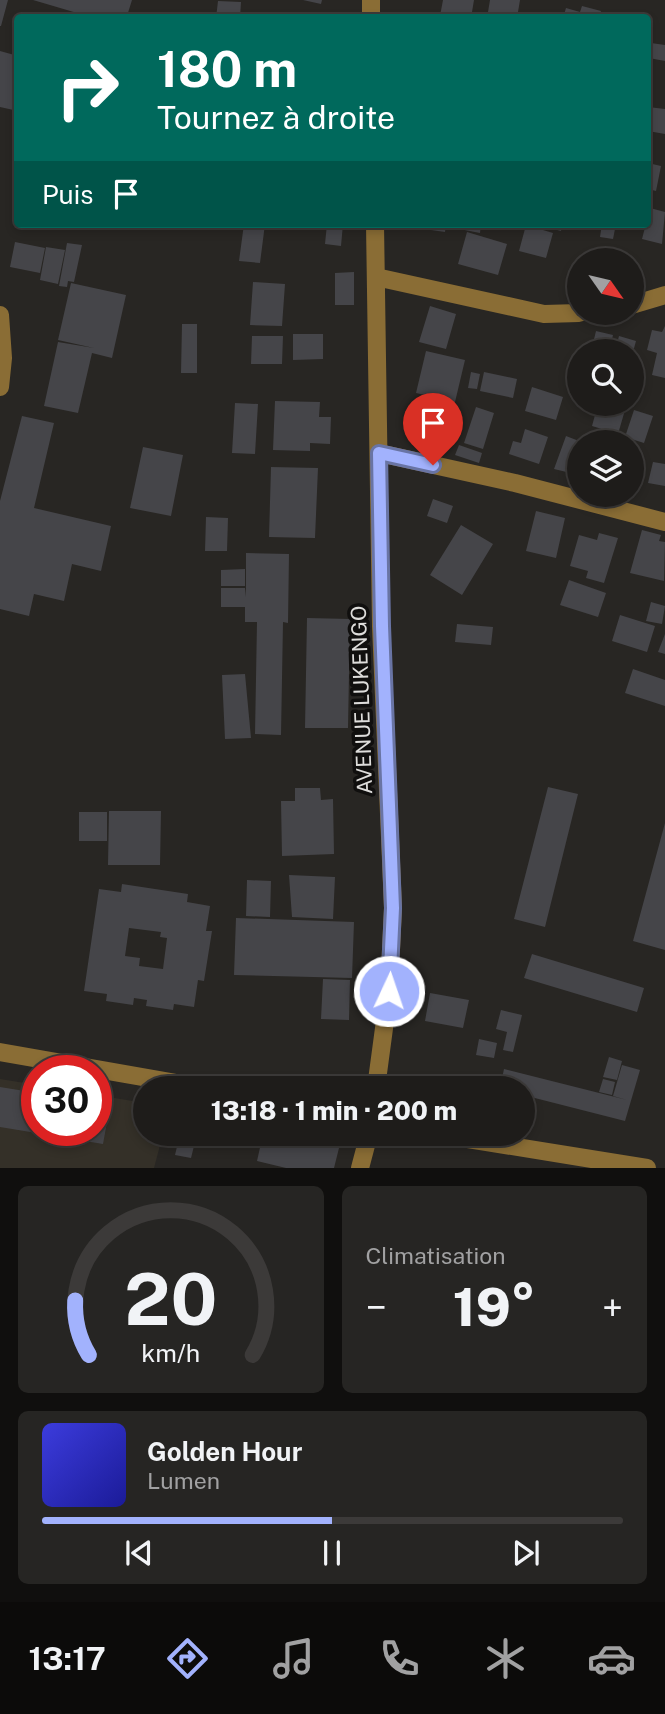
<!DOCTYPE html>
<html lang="fr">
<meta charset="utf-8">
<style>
:root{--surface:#1e1c1a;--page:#262523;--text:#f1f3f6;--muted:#a1a1a2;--line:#3c3a39;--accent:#a2b2fd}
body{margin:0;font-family:"Public Sans",sans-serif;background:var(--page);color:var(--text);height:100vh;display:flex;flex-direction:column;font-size:26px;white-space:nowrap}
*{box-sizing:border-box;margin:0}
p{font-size:23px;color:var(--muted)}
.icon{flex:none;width:38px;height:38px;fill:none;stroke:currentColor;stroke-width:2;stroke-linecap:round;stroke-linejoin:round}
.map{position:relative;height:1168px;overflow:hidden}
.drawer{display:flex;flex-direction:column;gap:18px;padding:18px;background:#100f0e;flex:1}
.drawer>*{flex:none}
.guide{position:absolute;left:14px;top:14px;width:637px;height:214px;border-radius:7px;box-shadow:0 4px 10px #0003,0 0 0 2px var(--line);background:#00695c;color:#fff;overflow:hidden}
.needle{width:46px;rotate:124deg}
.tools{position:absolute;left:567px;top:248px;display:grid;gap:14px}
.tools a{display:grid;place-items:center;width:77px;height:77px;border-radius:50%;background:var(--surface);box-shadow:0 4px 10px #0003,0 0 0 2px var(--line);font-size:35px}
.speed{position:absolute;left:21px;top:1055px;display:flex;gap:14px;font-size:35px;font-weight:700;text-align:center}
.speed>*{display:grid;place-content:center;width:91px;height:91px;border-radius:50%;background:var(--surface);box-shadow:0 4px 10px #0003,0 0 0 2px var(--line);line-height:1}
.speed .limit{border:10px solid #d22;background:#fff;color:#111}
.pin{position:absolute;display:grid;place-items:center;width:60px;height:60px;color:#fff;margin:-72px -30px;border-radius:50% 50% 50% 0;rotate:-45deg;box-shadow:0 0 7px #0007}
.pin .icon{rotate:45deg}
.me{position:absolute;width:77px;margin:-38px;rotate:3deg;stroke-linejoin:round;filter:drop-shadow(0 0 5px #0008)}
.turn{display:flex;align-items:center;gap:24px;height:147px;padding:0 28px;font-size:32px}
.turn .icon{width:91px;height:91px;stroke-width:2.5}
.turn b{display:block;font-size:49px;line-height:60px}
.then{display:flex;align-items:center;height:66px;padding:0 28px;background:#0003;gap:14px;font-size:26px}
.big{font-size:52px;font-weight:800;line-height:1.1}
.drawer .tile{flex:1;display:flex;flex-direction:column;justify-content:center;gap:10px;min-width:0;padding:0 24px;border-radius:10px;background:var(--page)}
.drawer .dial{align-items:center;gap:0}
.dial svg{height:182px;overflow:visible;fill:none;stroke:var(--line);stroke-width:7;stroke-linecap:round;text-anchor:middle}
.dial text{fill:var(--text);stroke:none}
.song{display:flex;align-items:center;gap:21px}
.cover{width:84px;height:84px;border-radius:10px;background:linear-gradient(135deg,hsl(240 70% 55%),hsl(240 70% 35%))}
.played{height:7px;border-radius:4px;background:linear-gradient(90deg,var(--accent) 50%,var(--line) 50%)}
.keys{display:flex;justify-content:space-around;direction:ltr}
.heat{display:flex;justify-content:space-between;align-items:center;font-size:38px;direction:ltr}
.drawer .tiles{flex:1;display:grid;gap:18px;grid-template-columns:1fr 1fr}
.tile:last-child{grid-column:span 2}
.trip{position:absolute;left:133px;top:1076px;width:402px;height:70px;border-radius:35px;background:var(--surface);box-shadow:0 4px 10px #0003,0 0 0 2px var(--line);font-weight:800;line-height:70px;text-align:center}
.tab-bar{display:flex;height:112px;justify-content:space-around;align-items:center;background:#0c0b0a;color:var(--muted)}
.tab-bar .icon{width:49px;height:49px}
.tab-bar .current{color:var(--accent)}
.tab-bar b{font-size:32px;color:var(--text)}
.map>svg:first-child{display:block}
.built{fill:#343028}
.building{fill:#454549;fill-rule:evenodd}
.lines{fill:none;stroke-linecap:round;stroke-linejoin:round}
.minor{stroke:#8a6d35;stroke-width:18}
.route-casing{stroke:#6974a4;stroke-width:18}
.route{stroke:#a2b2fd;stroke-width:12}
.labels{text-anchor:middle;stroke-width:7;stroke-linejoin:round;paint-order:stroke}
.street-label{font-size:21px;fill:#dedddb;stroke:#100f0e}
</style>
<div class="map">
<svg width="665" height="1168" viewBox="0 0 665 1168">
<rect width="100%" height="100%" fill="#282623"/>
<!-- built -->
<path class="built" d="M0 1079 37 1085V1130H96V1095L145 1103V1134H163L154 1168H0Z"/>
<!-- building -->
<path class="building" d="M0 0H8L1 26H0Z
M33 0H132L127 16 124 18H94Z
M303 0H322L321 4Z
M443 0H474L471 18 440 16Z
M490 0H520L517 18H487Z
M218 1 241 2 240 18H216Z
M582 6 601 11 599 18H563L566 8 580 12Z
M603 12 624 16V18H602Z
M651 43 665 45V61L649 58Z
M0 51 18 56V111L0 107Z
M648 107 665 109V134L648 131Z
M648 163 661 166 656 191 648 189Z
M650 208 665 212 662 244 642 239Z
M244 224H265L260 263 239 261Z
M327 224H343L341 246 325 244Z
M411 224H446L445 232 410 227Z
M450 224H481L480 233 449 227Z
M534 224H562L561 231Z
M602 224H616L613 239 600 237Z
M526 225 553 233 546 258 519 251Z
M467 232 507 244 498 275 458 264Z
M15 242 45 248 40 273 10 267Z
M67 243 82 245 74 282 68 281 67 287 59 286Z
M46 247 65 250 58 284 40 280Z
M354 272V305H335V273Z
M253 282 285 284 282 326 250 325Z
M71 283 126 295 112 358 92 353 78 413 44 406 58 342 94 348 58 340Z
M430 306 456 314 446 349 419 342Z
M182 324H197V373H181Z
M665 326V378L652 375 657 353 647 350 652 330 662 332Z
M596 331 613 335 609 352H591Z
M293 334H323V359L293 360Z
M252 336H283L282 364H251Z
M619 336 636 341 633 352H615Z
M426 351 465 360 455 402 416 393Z
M471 372 480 374 477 389 468 388Z
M484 372 517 379 513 398 480 391Z
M532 387 563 397 556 420 525 411Z
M275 401 320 402 319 417H331L330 444 310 443V451L273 450Z
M235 403 258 404 255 454 232 453Z
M438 404 456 410 447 441 429 436Z
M598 404 625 410 618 434 592 426Z
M476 407 494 413 483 449 464 443Z
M634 410 653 416 644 443 625 437Z
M22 416 54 423 34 508 111 526 101 571 72 564 64 601 34 594 29 616 0 609V501Z
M525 429 548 437 539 464 509 454 513 441 521 443Z
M566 436 579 441V475L554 469Z
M459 445 482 453 479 463 455 455Z
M143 447 183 455 171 516 130 508Z
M653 462 665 464V486L648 483Z
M271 467 318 468 315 538 269 537Z
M433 499 453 506 447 523 427 516Z
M536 511 565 518 556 558 526 551Z
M206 517 228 518 227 551H205Z
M461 525 493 544 462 595 430 575Z
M642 530 661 535 659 541 665 542 664 581 630 573Z
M599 533 618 538 604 583 586 578 588 571 570 566 579 535 597 540Z
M246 553 289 554 288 623 283 622 281 735 255 734 257 622H245V607H221V588H245L246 597Z
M245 569V586H221V570Z
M569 580 606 593 598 617 560 605Z
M651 602 665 606 662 624 646 621Z
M620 615 655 626 647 652 612 641Z
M307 618 350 619 348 728H305Z
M457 624 493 627 491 645 455 642Z
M665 634V654L658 652Z
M633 669 665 680V706L625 693Z
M245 674 251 738 225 739 222 675Z
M548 787 578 794 545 927 514 919Z
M295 788H320L321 800 333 799 334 854 282 856 281 801H295Z
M109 811H161L160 865H108Z
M79 812H107V841H79Z
M665 823V950L633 941Z
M289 875 335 877 333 919 292 917Z
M247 880 271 881 270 917 246 916Z
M122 884 188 894 187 902 210 906 206 931H212L204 981 198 980 194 1007 174 1004 173 1010 146 1006 147 1000 134 998 133 1005 106 1001 107 994 84 991 99 889 121 892ZM129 928 161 932 160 937 167 938 163 969 139 966 140 958 125 956Z
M236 918 354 922 352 978 234 975Z
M532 954 644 988 637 1012 524 978Z
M323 979 350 980 349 1020 321 1019Z
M430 993 469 1000 463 1028 425 1021Z
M501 1010 522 1015 513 1052 503 1050 507 1032 496 1029Z
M479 1039 497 1043 494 1058 476 1055Z
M609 1057 622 1061 617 1080 603 1077Z
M622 1065 640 1070 625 1121 523 1095V1088H500L504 1069 627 1100 613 1096Z
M603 1079 615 1082 612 1095 599 1092Z
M0 1087 37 1093V1130H96V1120L107 1122 103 1144 0 1127Z
M180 1134H197L191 1158 175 1155Z
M263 1134H321L319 1139 340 1144 334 1168H286L257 1161Z"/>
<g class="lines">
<!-- minor -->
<path class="minor" d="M371 0V18
M375 224 381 626 393 908 389 991 376 1088
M376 277 544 314 579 313
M632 305 665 295
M0 315 3 358 0 387
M379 453 515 483 665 522
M0 1052 205 1088
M437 1134 647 1168
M360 1168 369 1134"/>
</g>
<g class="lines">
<!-- route casing -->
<g class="route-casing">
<path id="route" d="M389 991 393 908 382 626 379 453 433 465"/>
</g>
<!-- route -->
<use href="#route" class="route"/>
</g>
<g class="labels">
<!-- street labels -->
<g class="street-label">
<text transform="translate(362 700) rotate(-92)" y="7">AVENUE LUKENGO</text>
</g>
</g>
</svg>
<div class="tools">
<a><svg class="needle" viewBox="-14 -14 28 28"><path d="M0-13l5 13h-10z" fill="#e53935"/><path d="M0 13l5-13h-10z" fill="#a1a1a2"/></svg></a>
<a><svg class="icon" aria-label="search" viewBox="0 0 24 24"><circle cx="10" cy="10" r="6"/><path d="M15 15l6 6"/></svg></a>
<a><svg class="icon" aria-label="layers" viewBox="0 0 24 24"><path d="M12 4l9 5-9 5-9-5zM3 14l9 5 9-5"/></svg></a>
</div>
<div class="speed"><div class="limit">30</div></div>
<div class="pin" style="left:433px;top:465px;background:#d93025"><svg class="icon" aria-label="arrive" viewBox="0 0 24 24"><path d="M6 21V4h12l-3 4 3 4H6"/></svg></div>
<svg class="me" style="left:389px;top:991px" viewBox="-20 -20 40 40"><circle r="17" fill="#a2b2fd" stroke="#fff" stroke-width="3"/><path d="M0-11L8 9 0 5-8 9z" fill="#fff"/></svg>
<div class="trip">13:18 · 1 min · 200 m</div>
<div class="guide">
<div class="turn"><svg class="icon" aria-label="right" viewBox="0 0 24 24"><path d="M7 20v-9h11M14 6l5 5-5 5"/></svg><div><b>180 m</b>Tournez à droite</div></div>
<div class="then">Puis<svg class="icon" aria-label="arrive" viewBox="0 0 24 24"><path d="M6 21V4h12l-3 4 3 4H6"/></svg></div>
</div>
</div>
<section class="drawer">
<div class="tiles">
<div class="tile dial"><svg viewBox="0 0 100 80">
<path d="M14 69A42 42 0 1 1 86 69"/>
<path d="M14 69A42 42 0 0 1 8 45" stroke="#a2b2fd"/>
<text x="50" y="56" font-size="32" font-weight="700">20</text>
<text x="50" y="72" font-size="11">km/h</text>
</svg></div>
<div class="tile"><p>Climatisation</p>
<div class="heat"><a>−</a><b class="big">19°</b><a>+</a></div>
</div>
<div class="tile">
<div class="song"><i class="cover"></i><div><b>Golden Hour</b><p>Lumen</p></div></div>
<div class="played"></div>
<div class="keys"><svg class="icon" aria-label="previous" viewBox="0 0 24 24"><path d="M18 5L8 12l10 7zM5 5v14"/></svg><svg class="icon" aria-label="pause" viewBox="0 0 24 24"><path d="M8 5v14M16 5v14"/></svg><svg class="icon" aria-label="next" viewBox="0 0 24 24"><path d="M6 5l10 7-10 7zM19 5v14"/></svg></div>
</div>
</div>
</section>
<nav class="tab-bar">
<b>13:17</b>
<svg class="icon current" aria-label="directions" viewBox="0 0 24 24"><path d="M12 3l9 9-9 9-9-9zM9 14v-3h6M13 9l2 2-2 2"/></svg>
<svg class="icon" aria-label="music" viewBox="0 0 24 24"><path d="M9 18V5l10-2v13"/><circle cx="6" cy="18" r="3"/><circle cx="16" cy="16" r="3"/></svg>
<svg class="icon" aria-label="phone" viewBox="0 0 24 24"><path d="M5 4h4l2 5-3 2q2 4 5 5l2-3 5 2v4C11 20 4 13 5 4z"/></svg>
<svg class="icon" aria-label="climate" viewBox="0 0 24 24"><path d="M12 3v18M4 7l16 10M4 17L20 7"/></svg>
<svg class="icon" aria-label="car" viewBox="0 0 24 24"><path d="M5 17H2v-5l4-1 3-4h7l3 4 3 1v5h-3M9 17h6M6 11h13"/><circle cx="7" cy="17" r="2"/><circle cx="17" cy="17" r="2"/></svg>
</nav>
